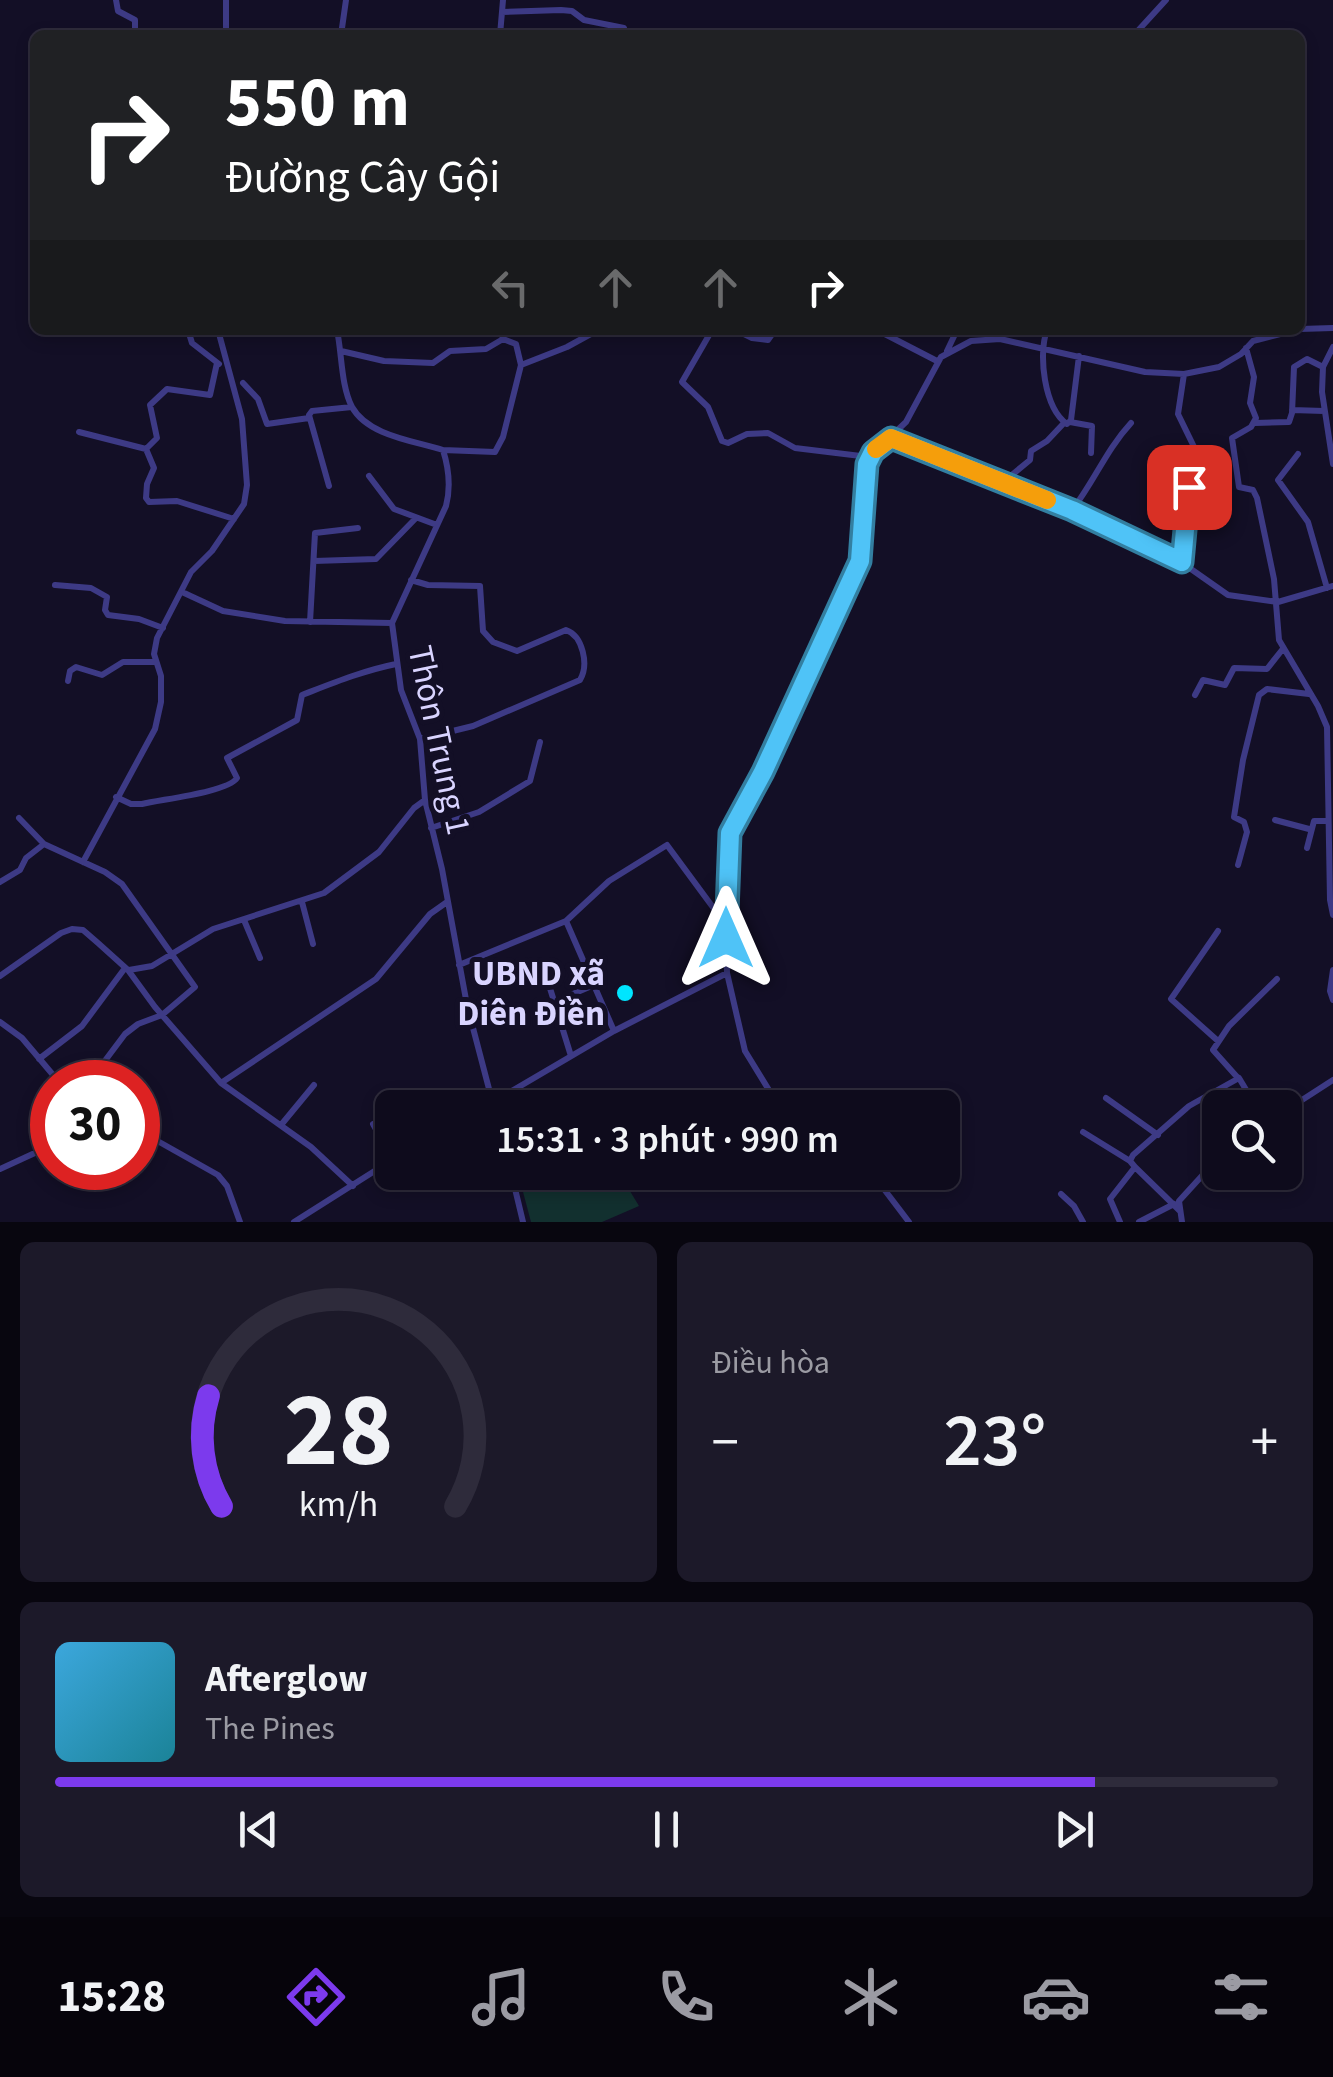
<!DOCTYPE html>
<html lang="vi">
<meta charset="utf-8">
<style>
:root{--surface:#0e0b1c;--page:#1c1929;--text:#f1f3f6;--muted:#9b9ba3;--line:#2e2b3b;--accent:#7c3aed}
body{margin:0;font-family:"Source Sans 3",sans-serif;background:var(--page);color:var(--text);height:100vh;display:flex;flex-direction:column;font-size:38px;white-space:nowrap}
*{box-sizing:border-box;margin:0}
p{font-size:32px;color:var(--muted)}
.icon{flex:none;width:55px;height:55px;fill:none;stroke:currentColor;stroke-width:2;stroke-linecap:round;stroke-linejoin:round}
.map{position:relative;height:1222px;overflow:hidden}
.drawer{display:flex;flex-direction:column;gap:20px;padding:20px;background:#08060f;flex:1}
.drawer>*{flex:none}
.top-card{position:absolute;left:30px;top:30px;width:1275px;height:305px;border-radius:15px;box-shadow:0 5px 15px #0003,0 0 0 2px var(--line);background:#202124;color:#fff;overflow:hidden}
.tools{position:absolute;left:1202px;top:1090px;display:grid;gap:20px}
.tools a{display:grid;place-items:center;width:100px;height:100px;border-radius:15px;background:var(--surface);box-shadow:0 5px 15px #0003,0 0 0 2px var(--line);font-size:50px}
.speed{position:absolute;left:30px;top:1060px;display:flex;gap:20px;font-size:50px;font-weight:700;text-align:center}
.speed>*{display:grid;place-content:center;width:130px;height:130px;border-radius:50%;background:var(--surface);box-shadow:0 5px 15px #0003,0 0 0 2px var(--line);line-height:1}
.speed .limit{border:15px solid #d22;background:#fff;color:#111}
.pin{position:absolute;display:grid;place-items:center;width:85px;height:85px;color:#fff;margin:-42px;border-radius:20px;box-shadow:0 5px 15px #0006}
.me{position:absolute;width:110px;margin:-55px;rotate:0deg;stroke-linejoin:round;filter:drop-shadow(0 0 8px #0008)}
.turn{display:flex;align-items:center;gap:35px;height:210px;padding:0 30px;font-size:45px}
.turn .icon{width:130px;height:130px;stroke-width:2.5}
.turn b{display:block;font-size:70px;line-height:85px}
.lanes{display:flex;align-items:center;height:95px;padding:0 30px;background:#0003;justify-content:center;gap:50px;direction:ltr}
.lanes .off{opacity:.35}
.big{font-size:75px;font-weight:600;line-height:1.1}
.drawer .tile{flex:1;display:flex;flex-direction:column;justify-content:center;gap:15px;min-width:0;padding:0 35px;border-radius:15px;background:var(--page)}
.drawer .dial{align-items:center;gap:0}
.dial svg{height:260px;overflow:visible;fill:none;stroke:var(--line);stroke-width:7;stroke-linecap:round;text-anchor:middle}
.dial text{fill:var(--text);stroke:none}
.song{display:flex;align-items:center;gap:30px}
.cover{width:120px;height:120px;border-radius:15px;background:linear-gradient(135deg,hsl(200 70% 55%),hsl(190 70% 35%))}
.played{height:10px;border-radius:5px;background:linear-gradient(90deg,var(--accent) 85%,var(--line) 85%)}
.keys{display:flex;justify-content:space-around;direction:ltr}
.heat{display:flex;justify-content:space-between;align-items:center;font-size:55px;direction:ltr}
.drawer .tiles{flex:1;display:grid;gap:20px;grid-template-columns:1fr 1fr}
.tile:last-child{grid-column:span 2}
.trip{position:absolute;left:375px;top:1090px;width:585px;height:100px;border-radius:15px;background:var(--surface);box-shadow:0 5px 15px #0003,0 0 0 2px var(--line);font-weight:600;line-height:100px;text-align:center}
.tabs{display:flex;height:160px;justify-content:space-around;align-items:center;background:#06040b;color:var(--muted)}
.tabs .icon{width:70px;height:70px}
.tabs .on{color:var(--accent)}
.tabs b{font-size:45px;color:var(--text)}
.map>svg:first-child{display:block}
.green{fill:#12302f}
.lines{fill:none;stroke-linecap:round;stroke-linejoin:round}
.minor{stroke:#3d3a85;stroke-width:6}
.route-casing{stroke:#337fa1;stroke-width:25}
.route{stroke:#4fc3f7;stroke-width:18}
.slow{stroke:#f59e0b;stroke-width:18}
.poi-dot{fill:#00e5ff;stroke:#130f26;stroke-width:4}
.labels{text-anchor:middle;stroke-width:10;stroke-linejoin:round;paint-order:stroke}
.street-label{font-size:35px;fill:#d9d4ff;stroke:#130f26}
.poi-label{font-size:35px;font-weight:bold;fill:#d9d4ff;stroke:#130f26;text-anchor:end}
</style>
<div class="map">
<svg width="1333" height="1222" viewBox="0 0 1333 1222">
<rect width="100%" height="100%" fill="#130f26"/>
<!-- green -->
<path class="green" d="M518 1173H619L639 1206 602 1222H531Z"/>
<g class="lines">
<!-- minor -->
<path class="minor" d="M116 0 118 11 135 20V35
M226 0V35
M502 12 561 10 572 11 584 20 624 28 626 35
M626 33 643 35
M341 35 346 0
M500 35 503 0
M1134 35 1166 0
M1300 329 1333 328
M166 330 187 334
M188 330 192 343 219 364
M337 330C342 354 341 386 352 407 368 436 415 441 443 450 449 469 451 487 446 506L392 623 401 690 420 739 425 800 442 869 467 1005 494 1108
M501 330 503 339 516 344 521 365
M712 330 682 382 708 407 722 441 728 443 747 434 768 433 795 448 869 457
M736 330 752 338 768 340 775 330
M877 330 937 361
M1047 330C1038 354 1044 408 1067 424L1071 420 1079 356
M1333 347 1323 367 1322 392 1333 464
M1246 348 1254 377 1250 403 1256 418 1251 427 1232 438 1239 487 1253 490 1257 498 1274 579 1279 640 1318 706 1327 727 1330 900 1333 915
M341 351 384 361 433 363 450 351 486 349 503 339
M947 351 957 330
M217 363 210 395 167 389 150 405 157 438 146 449 154 468 147 484 146 498 149 502 177 501 234 519
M243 383 258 399 267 424 309 418
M1292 410 1324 411
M1070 422 1092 426 1091 453
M1255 423 1289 422 1292 413 1294 367 1307 359 1323 367
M79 432 146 449
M891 438 1115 529 1171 555 1228 595 1278 602 1333 586
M443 450 495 452 503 437 521 365 567 347 598 330
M1298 454 1278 480 1308 522 1327 588
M369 476 394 509 437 525
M1002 483 1030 460 1031 451 1047 441 1064 423
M329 486 309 415 312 411 352 407
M1072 510C1094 482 1106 450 1131 423
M314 561 376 559 416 518
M1181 562 1189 487 1198 462 1197 453 1178 414 1184 374
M411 580 428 585 480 586 483 631 493 642 517 651 566 630C583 636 589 665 580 680L473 726 420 739
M55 585 91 588 107 597 105 610 108 615 139 619 163 628
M182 592 223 611 285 621 392 623
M310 622 315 533 358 528
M68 681 70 671 76 667 102 675 123 662H156
M1195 695 1203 680 1225 685 1234 668 1267 669 1282 650
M116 797 131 804H142C163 799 228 792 237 778L227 758 297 720 302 695C333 683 362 671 396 664
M19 818 44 844
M1275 820 1309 829
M431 828 479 812 530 781 540 742
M1307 848 1314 821H1328
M83 862 155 729 161 702V676L154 654 157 638 191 572 212 551 244 504 247 485 242 419 218 330
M1238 865 1247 832 1244 822 1234 817 1243 760 1259 695 1267 689 1309 694
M0 882 20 870 26 858 44 844 105 872 122 884 195 987 162 1015 138 1024 125 1034 89 1082
M302 902 313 944
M244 920 260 958
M566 921 614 1031
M1218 931 1171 999 1218 1041
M459 965 566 921 609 881 667 845 726 925
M129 970 152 966 213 929 324 893 379 852 414 808 425 800
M1333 970 1330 991 1333 1000
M727 973 745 1051 780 1108
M0 976 61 933 72 929 83 930 98 943 128 970 155 1007 221 1083 311 1147 353 1186
M549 985 571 1056
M554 1002 594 985
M0 1022 22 1038 59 1082
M39 1059 82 1026 125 968
M1238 1078 1213 1050 1229 1026 1277 979
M221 1083 376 979 430 914 447 902
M1106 1098 1158 1135
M483 1108 614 1031 727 973 726 900 729 833 763 772 860 561 869 457 906 422 941 357 971 341 1000 339 1145 372 1184 374 1219 367 1241 354 1253 341 1296 330
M1285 1111 1333 1080
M373 1124 392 1158
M281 1125 314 1085
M138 1130 218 1175 227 1186 240 1222
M1083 1132 1130 1161
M0 1169 37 1152 33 1121 52 1104
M511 1172 523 1222
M871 1172 909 1222
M1061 1194 1074 1206 1083 1222
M1180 1211 1135 1167 1130 1161 1133 1155 1189 1106 1239 1078 1257 1108
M294 1222 392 1160
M1120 1222 1110 1199 1135 1167
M1139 1222 1174 1204
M1182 1222 1179 1201 1220 1156"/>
</g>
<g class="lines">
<!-- route casing -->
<g class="route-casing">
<path id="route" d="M726 938 730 833 763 772 860 561 867 464 873 452 891 438 1072 510 1182 562 1189 487"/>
</g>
<!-- route -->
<use href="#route" class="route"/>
<!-- slow -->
<path class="slow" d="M876 449 891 438 1047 500"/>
</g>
<!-- markers -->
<circle class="poi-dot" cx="625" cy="993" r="10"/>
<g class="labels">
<!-- street labels -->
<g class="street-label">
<text transform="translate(440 740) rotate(78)" y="12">Thôn Trung 1</text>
</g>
<!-- poi labels -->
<g class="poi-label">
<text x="605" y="985">UBND xã<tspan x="605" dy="40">Diên Điền</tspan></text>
</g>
</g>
</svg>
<div class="tools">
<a><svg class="icon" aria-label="search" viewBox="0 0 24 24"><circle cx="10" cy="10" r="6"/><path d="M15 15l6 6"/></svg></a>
</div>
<div class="speed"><div class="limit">30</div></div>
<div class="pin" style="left:1189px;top:487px;background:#d93025"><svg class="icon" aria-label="arrive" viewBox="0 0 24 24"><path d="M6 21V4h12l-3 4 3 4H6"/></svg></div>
<svg class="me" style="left:726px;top:938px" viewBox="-20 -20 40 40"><path d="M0-17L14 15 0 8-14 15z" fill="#4fc3f7" stroke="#fff" stroke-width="4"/></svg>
<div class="trip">15:31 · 3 phút · 990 m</div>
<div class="top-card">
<div class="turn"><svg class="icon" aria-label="right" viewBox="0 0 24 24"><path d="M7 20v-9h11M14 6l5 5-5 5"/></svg><div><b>550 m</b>Đường Cây Gội</div></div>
<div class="lanes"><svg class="icon off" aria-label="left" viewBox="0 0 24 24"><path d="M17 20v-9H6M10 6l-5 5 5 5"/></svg><svg class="icon off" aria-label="ahead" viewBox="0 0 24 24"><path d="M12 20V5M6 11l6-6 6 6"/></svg><svg class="icon off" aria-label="ahead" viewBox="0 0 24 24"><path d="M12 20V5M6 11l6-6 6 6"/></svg><svg class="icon" aria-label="right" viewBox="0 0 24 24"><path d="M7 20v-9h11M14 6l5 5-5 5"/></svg></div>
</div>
</div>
<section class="drawer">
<div class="tiles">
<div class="tile dial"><svg viewBox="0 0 100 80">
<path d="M14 69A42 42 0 1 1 86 69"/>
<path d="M14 69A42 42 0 0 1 10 35" stroke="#7c3aed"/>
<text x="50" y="56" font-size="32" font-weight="700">28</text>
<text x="50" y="72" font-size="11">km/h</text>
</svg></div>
<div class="tile"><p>Điều hòa</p>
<div class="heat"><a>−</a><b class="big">23°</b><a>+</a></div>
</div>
<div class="tile">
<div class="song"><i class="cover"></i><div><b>Afterglow</b><p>The Pines</p></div></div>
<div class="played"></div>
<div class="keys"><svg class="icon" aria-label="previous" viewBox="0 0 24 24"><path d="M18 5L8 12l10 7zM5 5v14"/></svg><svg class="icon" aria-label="pause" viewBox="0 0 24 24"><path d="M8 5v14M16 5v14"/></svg><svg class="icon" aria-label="next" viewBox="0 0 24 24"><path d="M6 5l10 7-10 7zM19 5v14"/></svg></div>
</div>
</div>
</section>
<nav class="tabs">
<b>15:28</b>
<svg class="icon on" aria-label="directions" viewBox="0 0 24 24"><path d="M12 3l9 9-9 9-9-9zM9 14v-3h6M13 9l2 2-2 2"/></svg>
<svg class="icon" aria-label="music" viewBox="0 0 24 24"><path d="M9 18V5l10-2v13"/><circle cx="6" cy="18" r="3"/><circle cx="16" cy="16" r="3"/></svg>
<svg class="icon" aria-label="phone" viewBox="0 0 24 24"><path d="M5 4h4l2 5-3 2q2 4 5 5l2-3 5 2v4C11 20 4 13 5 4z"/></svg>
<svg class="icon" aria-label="climate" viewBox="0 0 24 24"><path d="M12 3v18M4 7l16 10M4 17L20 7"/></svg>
<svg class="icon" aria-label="car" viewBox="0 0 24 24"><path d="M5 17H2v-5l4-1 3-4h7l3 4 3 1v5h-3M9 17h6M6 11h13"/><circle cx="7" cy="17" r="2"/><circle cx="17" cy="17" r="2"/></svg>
<svg class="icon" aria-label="filters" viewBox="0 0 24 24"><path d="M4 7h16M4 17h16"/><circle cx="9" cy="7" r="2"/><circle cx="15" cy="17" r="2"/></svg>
</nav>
